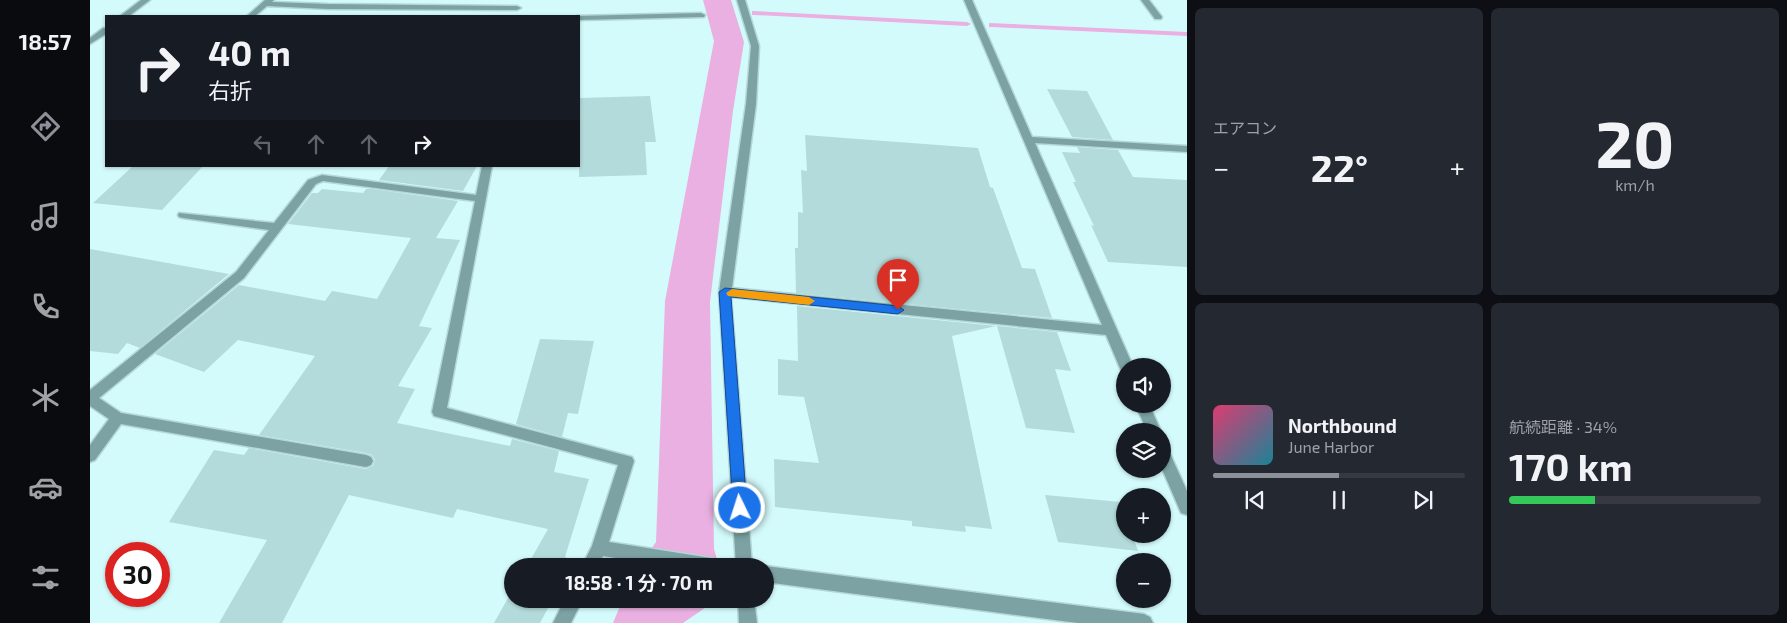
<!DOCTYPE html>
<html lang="ja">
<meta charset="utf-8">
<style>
:root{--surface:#171b24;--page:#242831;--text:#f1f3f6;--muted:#9ea1a6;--line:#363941;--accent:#8c9099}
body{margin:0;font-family:"Exo 2","Noto Sans JP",sans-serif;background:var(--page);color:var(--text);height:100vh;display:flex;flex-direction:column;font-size:19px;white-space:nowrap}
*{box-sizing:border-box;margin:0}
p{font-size:16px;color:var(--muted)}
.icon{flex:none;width:28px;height:28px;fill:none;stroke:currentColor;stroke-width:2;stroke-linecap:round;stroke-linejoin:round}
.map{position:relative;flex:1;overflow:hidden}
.panel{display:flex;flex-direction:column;gap:8px;padding:8px;background:#0d0f14;width:600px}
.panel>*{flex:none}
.banner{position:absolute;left:15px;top:15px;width:475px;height:152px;border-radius:0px;box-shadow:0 1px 4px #0004;background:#171b24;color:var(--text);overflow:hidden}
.tools{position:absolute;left:1026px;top:358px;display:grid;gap:10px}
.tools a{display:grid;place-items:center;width:55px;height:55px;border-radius:50%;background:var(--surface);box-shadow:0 1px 4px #0004;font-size:25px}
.speed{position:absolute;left:15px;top:542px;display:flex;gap:10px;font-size:25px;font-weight:700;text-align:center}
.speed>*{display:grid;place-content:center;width:65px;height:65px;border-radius:50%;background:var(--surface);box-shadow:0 1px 4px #0004;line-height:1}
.speed .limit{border:8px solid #d22;background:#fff;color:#111}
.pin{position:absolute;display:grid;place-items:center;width:42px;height:42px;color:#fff;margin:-51px -21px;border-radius:50% 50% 50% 0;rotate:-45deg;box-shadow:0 0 5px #0007}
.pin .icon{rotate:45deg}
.me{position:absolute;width:55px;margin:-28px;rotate:356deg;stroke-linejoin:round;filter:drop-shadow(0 0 4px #0008)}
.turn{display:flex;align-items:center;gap:18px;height:105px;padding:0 20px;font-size:22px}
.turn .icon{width:65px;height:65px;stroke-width:2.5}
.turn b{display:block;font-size:35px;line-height:42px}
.lanes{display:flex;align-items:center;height:48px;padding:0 20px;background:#0003;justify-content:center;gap:25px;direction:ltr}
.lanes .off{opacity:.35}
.big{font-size:38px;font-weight:700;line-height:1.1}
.panel .tile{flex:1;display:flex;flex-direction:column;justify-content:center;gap:8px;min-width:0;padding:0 18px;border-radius:8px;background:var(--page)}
.panel .dial{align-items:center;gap:0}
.dial b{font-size:65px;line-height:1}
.song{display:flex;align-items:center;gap:15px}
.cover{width:60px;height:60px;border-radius:8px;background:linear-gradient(135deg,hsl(340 70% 55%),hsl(190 70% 35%))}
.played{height:5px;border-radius:2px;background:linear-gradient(90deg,var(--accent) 50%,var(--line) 50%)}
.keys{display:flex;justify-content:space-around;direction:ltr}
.heat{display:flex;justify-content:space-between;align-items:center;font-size:28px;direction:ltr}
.charge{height:8px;border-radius:4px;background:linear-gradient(90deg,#34c759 34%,var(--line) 0)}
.panel .tiles{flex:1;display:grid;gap:8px;grid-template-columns:repeat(2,1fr)}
.trip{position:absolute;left:414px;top:558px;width:270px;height:50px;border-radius:25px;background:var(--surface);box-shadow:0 1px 4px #0004;font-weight:700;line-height:50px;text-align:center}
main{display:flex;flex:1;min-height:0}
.tab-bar{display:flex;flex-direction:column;width:90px;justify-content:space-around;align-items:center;background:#090b0e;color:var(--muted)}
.tab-bar .icon{width:35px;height:35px}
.tab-bar .current{color:var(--accent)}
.tab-bar b{font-size:22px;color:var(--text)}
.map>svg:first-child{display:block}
.water{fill:#e9b0e1}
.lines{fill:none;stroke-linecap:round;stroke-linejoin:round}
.stream{fill:#e9b0e1;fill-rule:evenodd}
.building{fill:#b4dbdb}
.lane-casing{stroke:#b4d7d8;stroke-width:3}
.street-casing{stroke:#b4d7d8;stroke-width:3}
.lane{fill:#7ca2a3;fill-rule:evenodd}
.street{fill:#7ca2a3;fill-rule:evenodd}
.route{fill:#1a73e8;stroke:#114b97}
.slow{fill:#f59e0b}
</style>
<main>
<nav class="tab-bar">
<b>18:57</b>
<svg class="icon current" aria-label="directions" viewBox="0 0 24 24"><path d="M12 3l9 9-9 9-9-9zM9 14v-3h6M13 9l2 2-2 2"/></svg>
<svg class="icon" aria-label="music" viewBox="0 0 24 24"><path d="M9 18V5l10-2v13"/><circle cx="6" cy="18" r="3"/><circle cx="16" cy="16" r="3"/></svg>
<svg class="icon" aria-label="phone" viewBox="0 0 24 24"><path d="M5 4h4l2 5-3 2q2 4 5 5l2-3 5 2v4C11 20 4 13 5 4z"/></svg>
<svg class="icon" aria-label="climate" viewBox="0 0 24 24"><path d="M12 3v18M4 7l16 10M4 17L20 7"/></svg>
<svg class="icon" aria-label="car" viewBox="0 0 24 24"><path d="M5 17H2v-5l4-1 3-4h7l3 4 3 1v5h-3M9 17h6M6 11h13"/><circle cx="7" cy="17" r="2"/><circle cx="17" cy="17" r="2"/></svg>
<svg class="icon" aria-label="filters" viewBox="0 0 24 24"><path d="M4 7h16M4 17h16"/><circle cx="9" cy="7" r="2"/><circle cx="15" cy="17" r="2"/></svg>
</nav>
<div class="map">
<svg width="1097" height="623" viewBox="0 0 1097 623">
<rect width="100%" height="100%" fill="#d4fbfc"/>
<!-- water -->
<path class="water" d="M613 0H641L654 42 643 111 620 302 624 549 629 566H549L566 542 575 301 624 41Z
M533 599H628L593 623H523Z"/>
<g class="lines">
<!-- stream -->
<path class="stream" d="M662 11 877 22 881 24 877 26 665 15H662Z
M899 23 1097 32V36L902 27H899Z"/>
</g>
<!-- building -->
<path class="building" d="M957 89 997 91 1023 140 982 137Z
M560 96 566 142H555L557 175 489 177V98Z
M715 135 888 148 900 187 903 188 932 268 945 269 962 318 706 293 705 248H708V212L713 213 711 170 717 171Z
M987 147 1028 150 1043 177 1097 180V267L1018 262 1001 225 1004 226 983 182H986L972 152 990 153Z
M43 166H113L72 210 3 203Z
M299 166H387L373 191 289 180Z
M232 189 273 193 276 189H282L368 201 346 238 370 240 329 326 342 328 308 386 325 389 307 423 420 446 422 439 469 451 464 472 499 479 475 557 484 561 481 566H437L458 529 367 509 363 518 259 495 192 623H129L177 540 79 522 124 450 154 455 159 448 276 469 283 466 285 460 282 455 276 453 169 435 225 356 148 340 114 372 65 354 149 285 235 301 242 291 287 299 321 238 198 224 222 193H228Z
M0 249 139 274 50 348 37 343 28 354 0 351Z
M707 306 906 326 862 336 902 529 875 526 876 532 822 526V521L685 507 684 459 729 463 714 397 688 395V359L708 361Z
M907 326 967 332 981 371 965 369 985 433 936 428Z
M450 339 504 341 488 414 478 413 472 437 426 424Z
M955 495 1031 502 1035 513V534H1042L1048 551 968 542Z
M422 591V599H463L450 623H404Z"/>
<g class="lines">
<!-- lane casing -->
<g class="lane-casing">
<path id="lane" d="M1051 0H1059L1072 17 1071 19H1065Z"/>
</g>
<!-- street casing -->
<g class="street-casing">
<path id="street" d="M51 0H60L39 16H30Z
M175 0H184L182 2 238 4 427 6 431 8 427 10 238 9 177 6 165 16H157Z
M647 0H655L669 46 666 104 642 288 1012 325 874 0H882L942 137 1097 146V152L945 143 1043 366H1035V371L1031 370 1029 366 1016 335 641 297 662 566H646L629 292 656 104 661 46Z
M611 13 615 15 614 17 489 20V16H487Z
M13 28H16V34L0 44V38Z
M392 166H402L357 408 542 457 544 461 519 542 621 558 627 560 629 566H575L513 556 508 566H492L502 546 528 465 344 416 342 412 385 201 233 181 226 184 154 278 9 398 31 413 276 455 281 457 283 461 281 465 276 467 31 424 5 460 0 462V445L19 419 0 406V390L146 272 179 230 93 218 89 217 88 215 89 213 184 223 218 180 232 175 386 195Z
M1045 404H1059L1071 431H1057Z
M1072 445 1077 447 1097 491V515L1091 513 1072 469Z
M675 566 1054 614 1060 617 1063 623H988L675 582Z
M475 599H493L481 623H463Z
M648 599H664L667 623H649Z"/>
</g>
<!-- lane -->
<use href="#lane" class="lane"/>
<!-- street -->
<use href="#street" class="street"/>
</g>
<!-- route -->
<path class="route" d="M635 288 808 306 814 310 808 314 641 297 657 508 655 512 650 514 645 512 643 508 629 292Z"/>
<!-- slow -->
<path class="slow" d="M642 289 719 297 725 301 719 305 638 296 636 293Z"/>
</svg>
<div class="tools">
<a><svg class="icon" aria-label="sound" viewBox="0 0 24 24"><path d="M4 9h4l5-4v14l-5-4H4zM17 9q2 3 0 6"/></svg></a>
<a><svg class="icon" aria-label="layers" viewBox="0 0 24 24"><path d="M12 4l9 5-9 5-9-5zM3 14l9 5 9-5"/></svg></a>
<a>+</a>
<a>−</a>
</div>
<div class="speed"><div class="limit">30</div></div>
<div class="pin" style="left:808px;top:310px;background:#d93025"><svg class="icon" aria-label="arrive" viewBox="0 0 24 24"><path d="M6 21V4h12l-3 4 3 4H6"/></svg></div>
<svg class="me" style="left:650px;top:508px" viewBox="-20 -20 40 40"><circle r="17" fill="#1a73e8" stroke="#fff" stroke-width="3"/><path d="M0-11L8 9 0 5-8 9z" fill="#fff"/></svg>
<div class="trip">18:58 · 1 分 · 70 m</div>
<div class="banner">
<div class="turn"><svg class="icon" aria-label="right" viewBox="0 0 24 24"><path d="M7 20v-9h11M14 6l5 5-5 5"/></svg><div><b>40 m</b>右折</div></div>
<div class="lanes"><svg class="icon off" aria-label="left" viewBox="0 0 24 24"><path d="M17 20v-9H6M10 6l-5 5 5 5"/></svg><svg class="icon off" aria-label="ahead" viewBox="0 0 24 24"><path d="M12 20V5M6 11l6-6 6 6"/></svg><svg class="icon off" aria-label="ahead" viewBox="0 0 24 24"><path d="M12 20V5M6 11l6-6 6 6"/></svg><svg class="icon" aria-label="right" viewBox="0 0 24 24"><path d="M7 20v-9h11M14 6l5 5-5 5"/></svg></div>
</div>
</div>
<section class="panel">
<div class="tiles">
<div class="tile"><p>エアコン</p>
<div class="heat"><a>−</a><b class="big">22°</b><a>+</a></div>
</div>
<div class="tile dial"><b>20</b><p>km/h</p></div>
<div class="tile">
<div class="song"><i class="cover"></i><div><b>Northbound</b><p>June Harbor</p></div></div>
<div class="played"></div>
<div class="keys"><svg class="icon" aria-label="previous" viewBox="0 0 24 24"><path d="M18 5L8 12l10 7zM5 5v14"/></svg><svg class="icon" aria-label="pause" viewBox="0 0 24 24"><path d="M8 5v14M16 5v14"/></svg><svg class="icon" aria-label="next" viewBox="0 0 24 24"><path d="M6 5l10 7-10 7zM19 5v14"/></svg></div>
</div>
<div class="tile"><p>航続距離 · 34%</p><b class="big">170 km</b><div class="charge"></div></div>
</div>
</section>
</main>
